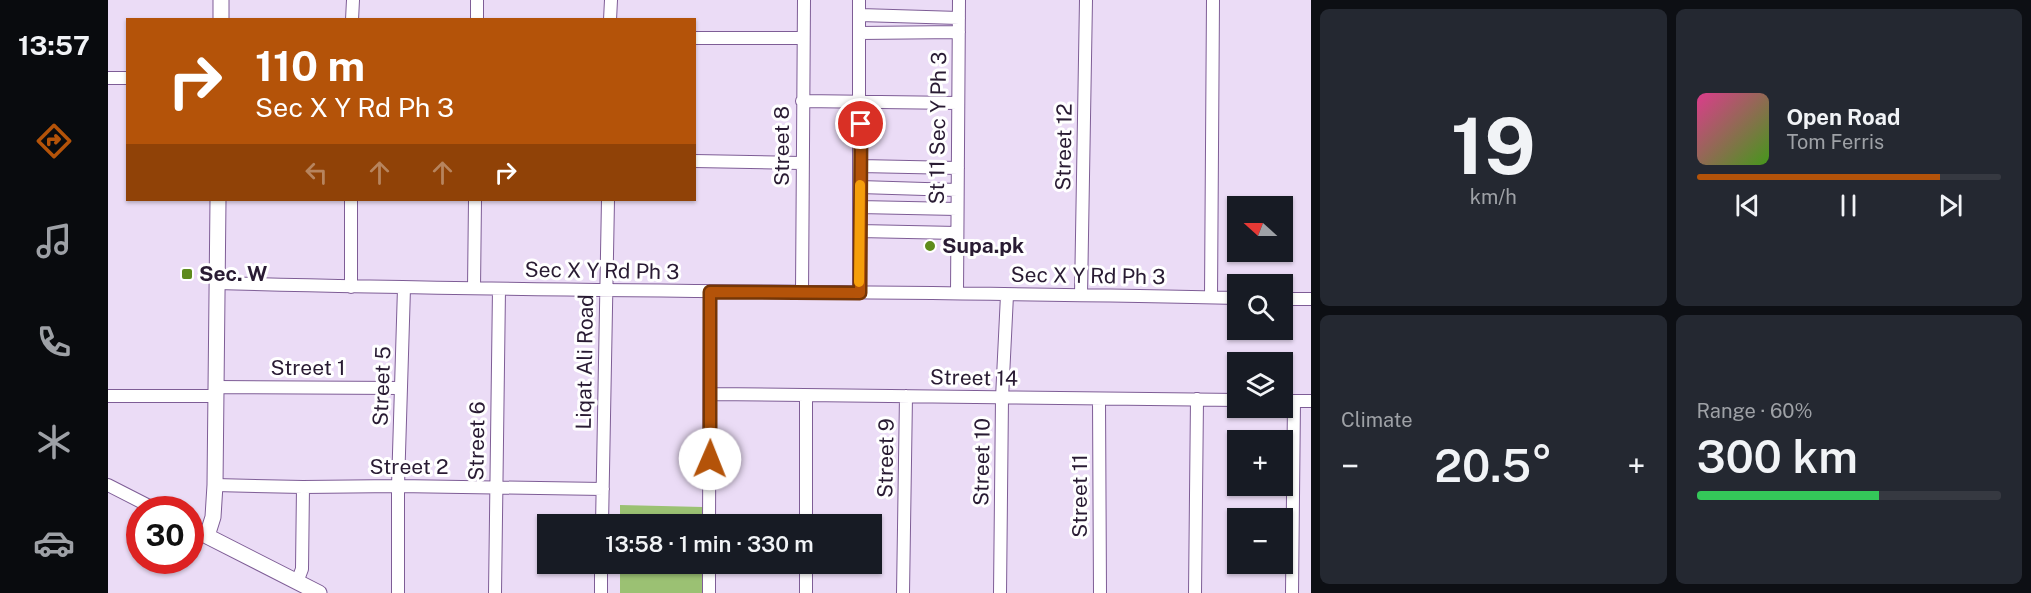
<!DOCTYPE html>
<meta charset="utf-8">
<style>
:root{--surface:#171b24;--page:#242831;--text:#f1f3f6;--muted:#9ea1a6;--line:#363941;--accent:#b45309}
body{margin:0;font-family:"Public Sans",sans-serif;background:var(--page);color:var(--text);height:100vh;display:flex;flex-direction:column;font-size:22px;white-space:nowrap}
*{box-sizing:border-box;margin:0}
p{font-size:20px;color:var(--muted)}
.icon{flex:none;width:33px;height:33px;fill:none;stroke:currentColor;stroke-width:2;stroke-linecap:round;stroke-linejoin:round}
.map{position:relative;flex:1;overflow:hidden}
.sheet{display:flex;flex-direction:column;gap:9px;padding:9px;background:#0d0f14;width:720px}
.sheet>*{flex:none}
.top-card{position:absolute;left:18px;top:18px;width:570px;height:183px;border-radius:0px;box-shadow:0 2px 4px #0004;background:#b45309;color:#fff;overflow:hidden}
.needle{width:39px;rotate:291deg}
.fabs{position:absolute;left:1119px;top:196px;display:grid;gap:12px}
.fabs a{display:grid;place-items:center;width:66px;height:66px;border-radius:0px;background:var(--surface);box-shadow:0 2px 4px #0004;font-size:30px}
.speed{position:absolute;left:18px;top:496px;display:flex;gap:12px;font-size:30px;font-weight:700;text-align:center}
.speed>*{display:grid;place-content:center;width:78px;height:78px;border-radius:50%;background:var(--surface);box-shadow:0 2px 4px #0004;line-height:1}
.speed .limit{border:9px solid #d22;background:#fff;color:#111}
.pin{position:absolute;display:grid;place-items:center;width:51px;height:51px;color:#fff;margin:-26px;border:3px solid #fff;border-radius:50%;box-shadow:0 2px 6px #0007}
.me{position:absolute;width:66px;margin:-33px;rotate:1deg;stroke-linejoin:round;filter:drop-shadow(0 0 4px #0008)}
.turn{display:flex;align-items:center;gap:21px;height:126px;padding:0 30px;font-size:27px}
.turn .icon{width:78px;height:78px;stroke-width:2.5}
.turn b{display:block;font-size:42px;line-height:51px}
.lanes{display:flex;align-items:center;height:57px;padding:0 30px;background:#0003;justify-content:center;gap:30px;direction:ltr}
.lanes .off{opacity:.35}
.big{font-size:45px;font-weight:600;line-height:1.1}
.sheet .widget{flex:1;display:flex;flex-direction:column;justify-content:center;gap:9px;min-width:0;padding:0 21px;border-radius:9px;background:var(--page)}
.sheet .dial{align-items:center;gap:0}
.dial b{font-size:78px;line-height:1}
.song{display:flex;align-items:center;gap:18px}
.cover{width:72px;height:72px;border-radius:9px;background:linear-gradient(135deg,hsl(330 70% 55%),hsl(100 70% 35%))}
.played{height:6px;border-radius:3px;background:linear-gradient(90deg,var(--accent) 80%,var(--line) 80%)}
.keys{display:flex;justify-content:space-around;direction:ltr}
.heat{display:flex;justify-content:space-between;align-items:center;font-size:33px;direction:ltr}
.charge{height:9px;border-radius:4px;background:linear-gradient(90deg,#34c759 60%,var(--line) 0)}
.sheet .tiles{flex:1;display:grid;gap:9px;grid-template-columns:repeat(2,1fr)}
.trip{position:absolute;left:429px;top:514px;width:345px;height:60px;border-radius:0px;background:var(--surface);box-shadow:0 2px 4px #0004;font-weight:600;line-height:60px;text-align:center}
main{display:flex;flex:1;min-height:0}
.tabs{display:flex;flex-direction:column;width:108px;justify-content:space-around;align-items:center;background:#090b0e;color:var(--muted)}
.tabs .icon{width:42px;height:42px}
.tabs .selected{color:var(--accent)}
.tabs b{font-size:27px;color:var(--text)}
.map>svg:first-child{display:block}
.green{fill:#9bc173}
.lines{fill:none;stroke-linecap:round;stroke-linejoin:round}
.minor-casing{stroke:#7e5d96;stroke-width:14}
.major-casing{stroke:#7e5d96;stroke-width:17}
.minor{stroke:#fff;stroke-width:12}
.major{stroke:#fff;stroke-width:15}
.route-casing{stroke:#753606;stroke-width:15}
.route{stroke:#b45309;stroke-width:10}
.slow{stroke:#f59e0b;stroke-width:10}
.poi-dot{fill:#5e8b1c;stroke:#fff;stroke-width:2}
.labels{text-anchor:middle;stroke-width:6;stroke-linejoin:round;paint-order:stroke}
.street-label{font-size:21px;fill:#291b33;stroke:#fff}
.poi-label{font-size:21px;font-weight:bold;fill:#291b33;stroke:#fff;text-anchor:start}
</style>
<main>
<nav class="tabs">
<b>13:57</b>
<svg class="icon selected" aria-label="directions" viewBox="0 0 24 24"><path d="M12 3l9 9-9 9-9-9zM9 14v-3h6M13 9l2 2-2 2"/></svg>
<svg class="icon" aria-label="music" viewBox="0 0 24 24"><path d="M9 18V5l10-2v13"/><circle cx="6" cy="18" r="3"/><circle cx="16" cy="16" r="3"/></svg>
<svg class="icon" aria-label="phone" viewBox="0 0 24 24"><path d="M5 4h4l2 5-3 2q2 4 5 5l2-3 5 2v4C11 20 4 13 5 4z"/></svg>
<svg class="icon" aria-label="climate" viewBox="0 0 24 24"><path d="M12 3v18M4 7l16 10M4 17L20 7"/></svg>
<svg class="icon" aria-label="car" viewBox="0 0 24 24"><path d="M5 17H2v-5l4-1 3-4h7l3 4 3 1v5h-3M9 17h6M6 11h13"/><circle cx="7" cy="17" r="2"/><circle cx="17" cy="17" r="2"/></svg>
</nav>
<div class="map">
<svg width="1203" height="593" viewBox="0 0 1203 593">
<rect width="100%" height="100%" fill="#ebdcf6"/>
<!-- green -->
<path class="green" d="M512 505 595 507V525H512Z
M512 564H595V593H512Z"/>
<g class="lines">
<!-- minor casing -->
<g class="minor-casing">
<path id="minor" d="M752 15 851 18
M244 20 245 0
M369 20V0
M502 20 503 0
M751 33 851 32
M586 38H695
M0 78H20
M694 101 850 103
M586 161 693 163
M752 166 850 168
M752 187 849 190
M751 207 849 209
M751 231 849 233
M109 283C449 293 789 290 1130 298
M243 287V200
M366 288 367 200
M694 292 696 0
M751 293V0
M849 293 851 0
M973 295 978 0
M1103 297 1105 0
M1174 299H1203
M107 387 293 388
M602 394 1130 400
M0 396H106
M991 400 992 593
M1174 401H1203
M0 485 49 510
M107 485 195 487 290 486 495 489
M494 525 500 200
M601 525 602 292
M698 525V396
M82 527 99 536
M189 582 194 569 195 487
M290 593V486L296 288
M387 593 391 289
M493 593V564
M601 593V564
M698 593V564
M795 593 798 396
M892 593 894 398 899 295
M1087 593 1089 399
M1184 593 1186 401"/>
</g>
<!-- major casing -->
<g class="major-casing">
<path id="major" d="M113 20V0
M110 200 107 485 105 517 99 536 211 593"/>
</g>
<!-- minor -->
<use href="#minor" class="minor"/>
<!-- major -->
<use href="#major" class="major"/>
</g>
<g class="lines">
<!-- route casing -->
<g class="route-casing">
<path id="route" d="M602 459V292L752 293 753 124"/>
</g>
<!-- route -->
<use href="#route" class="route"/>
<!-- slow -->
<path class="slow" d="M751 282 752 185"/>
</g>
<!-- markers -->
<g class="poi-dot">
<circle cx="822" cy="246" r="6"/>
<rect x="73" y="268" width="12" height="12" rx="3"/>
</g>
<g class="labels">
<!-- street labels -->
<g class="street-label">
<text transform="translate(830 128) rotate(-89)" y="7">St 11 Sec Y Ph 3</text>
<text transform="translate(674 146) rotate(-90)" y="7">Street 8</text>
<text transform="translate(956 147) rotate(-89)" y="7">Street 12</text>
<text transform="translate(494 271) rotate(1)" y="7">Sec X Y Rd Ph 3</text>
<text transform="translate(980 276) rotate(1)" y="7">Sec X Y Rd Ph 3</text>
<text transform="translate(477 362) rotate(-89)" y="7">Liqat Ali Road</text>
<text x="200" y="375">Street 1</text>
<text transform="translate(866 378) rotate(1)" y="7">Street 14</text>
<text transform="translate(274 386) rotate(-88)" y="7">Street 5</text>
<text transform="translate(369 441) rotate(-89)" y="7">Street 6</text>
<text transform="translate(778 458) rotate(-89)" y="7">Street 9</text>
<text transform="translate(874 462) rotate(-89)" y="7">Street 10</text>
<text x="301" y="474">Street 2</text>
<text transform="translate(972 496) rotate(-90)" y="7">Street 11</text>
</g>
<!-- poi labels -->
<g class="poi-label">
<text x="834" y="253">Supa.pk</text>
<text x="91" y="281">Sec. W</text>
</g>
</g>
</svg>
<div class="fabs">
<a><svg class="needle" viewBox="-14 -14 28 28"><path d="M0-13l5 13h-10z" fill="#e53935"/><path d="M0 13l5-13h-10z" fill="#9ea1a6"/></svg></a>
<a><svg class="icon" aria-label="search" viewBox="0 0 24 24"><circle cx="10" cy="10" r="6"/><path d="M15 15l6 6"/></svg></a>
<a><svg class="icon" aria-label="layers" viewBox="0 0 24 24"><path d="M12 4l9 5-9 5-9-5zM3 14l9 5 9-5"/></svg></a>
<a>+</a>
<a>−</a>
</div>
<div class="speed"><div class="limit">30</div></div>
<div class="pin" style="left:753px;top:124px;background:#d93025"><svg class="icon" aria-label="arrive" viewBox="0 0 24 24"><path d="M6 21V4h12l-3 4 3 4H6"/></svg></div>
<svg class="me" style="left:602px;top:459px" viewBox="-20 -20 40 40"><circle r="19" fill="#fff"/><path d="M0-13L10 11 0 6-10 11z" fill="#b45309"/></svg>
<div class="trip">13:58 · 1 min · 330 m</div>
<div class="top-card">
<div class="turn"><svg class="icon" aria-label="right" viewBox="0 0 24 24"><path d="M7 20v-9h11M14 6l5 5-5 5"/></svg><div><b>110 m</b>Sec X Y Rd Ph 3</div></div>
<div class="lanes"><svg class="icon off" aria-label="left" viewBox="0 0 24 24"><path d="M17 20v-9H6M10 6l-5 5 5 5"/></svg><svg class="icon off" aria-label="ahead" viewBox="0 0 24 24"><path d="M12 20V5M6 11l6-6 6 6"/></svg><svg class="icon off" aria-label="ahead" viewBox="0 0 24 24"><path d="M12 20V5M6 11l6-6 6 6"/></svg><svg class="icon" aria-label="right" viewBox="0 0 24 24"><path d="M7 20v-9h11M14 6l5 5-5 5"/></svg></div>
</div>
</div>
<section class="sheet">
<div class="tiles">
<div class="widget dial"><b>19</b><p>km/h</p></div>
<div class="widget">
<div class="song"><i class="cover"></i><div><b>Open Road</b><p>Tom Ferris</p></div></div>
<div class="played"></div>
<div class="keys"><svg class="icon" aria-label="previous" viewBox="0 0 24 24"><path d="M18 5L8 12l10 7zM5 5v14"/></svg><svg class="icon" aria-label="pause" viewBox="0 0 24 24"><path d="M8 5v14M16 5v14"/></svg><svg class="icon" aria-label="next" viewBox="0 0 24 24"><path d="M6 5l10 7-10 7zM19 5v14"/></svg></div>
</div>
<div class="widget"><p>Climate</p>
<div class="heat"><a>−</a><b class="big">20.5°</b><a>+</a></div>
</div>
<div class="widget"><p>Range · 60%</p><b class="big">300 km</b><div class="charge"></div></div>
</div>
</section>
</main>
